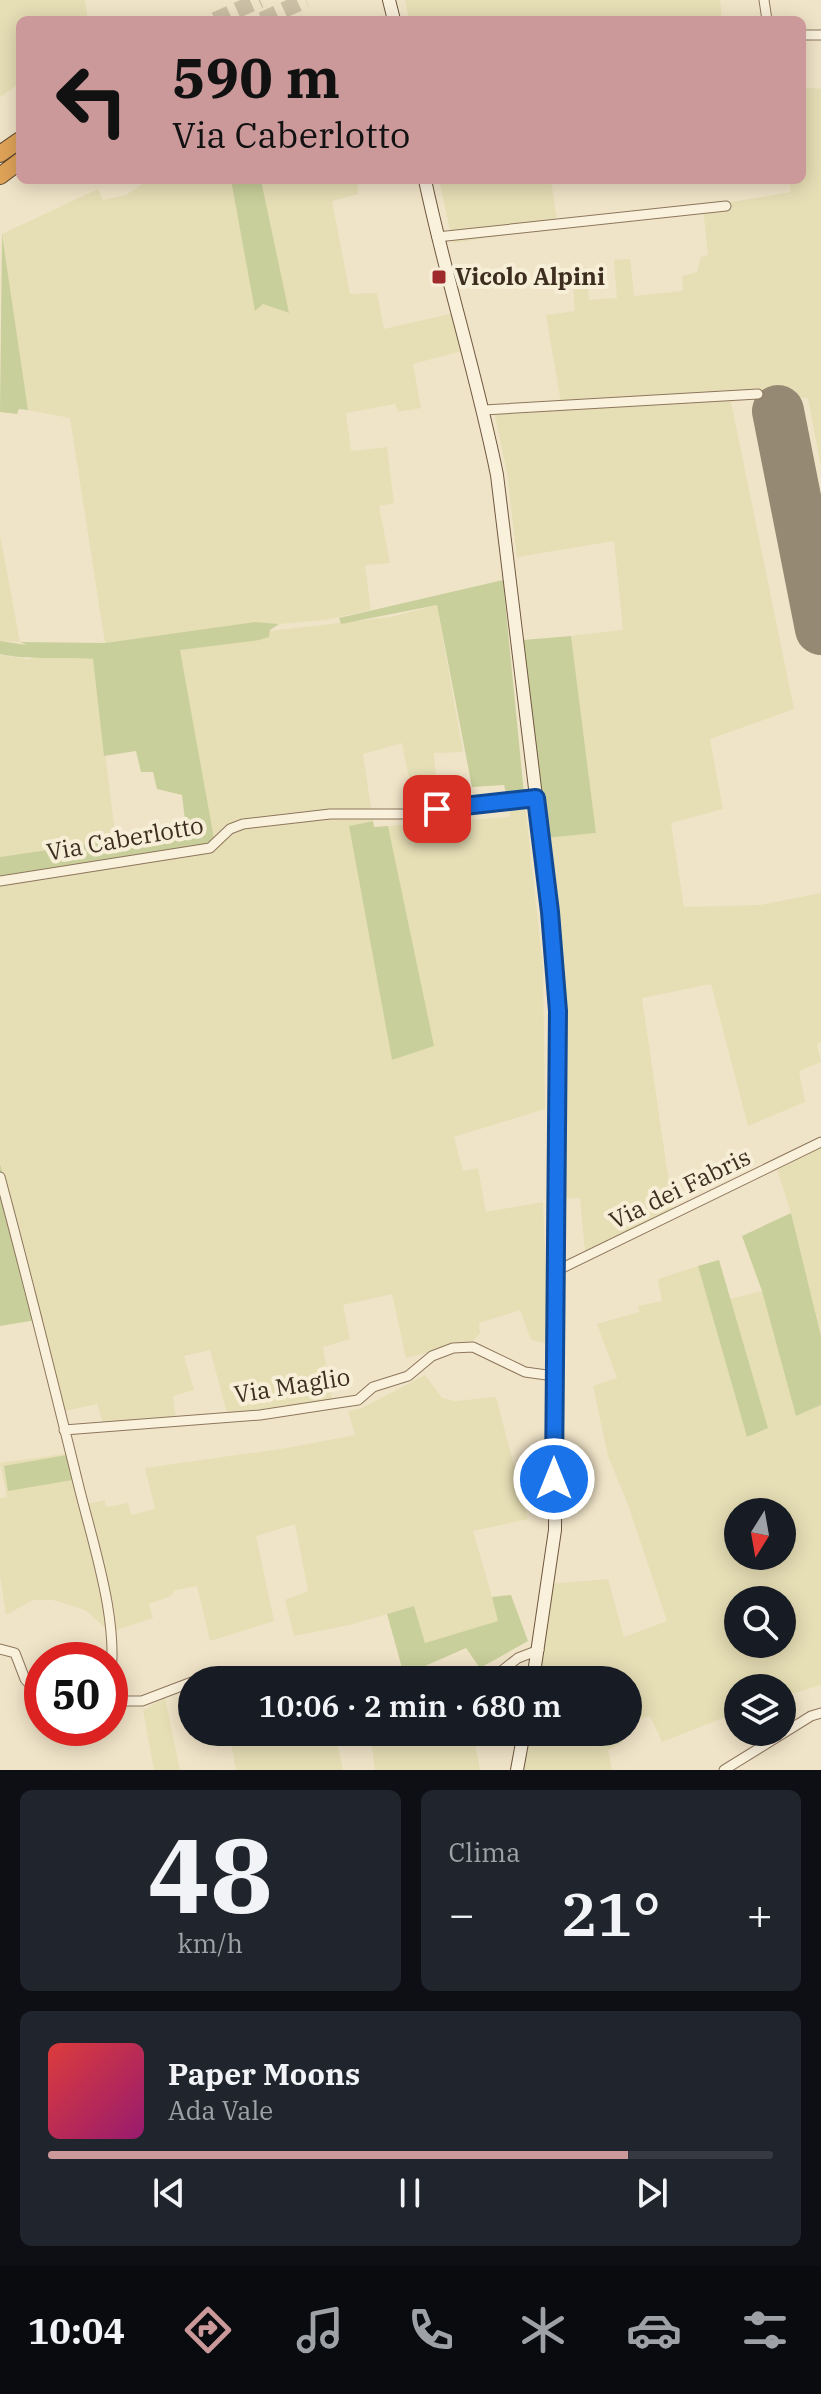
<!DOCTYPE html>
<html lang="it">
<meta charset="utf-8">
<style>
:root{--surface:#171b24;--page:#20242c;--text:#f1f3f6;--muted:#9ea1a6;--line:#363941;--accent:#cc999b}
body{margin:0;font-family:"IBM Plex Serif",serif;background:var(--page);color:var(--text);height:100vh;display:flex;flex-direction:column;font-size:30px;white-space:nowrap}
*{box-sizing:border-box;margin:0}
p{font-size:26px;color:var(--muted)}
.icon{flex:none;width:44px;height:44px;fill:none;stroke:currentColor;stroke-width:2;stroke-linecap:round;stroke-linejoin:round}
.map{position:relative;height:1770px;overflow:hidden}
.sheet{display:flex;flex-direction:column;gap:20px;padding:20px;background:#0d0f14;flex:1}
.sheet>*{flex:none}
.banner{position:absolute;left:16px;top:16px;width:790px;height:168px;border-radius:12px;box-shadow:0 4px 20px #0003;background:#cc999b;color:#111;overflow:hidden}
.needle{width:52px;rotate:191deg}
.controls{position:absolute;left:724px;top:1498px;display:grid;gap:16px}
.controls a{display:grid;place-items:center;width:72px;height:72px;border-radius:50%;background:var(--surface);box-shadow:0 4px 20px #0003;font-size:40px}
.speed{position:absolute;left:24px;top:1642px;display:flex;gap:16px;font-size:40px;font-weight:700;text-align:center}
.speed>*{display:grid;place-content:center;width:104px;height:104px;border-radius:50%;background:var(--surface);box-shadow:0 4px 20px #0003;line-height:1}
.speed .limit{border:12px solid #d22;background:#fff;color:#111}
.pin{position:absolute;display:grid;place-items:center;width:68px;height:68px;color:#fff;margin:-34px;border-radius:16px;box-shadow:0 4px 12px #0006}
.me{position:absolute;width:88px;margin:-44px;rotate:0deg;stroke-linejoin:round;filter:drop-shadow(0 0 6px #0008)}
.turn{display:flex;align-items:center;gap:28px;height:168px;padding:0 24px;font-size:36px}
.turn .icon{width:104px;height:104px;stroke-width:2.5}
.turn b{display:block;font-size:56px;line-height:68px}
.big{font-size:60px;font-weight:600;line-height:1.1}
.sheet .card{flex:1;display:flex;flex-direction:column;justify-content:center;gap:12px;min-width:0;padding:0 28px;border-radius:12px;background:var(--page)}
.sheet .dial{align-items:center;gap:0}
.dial b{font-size:104px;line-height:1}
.song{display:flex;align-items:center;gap:24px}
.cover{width:96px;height:96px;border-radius:12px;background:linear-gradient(135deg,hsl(0 70% 55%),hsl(320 70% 35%))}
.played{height:8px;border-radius:4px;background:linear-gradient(90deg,var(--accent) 80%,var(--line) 80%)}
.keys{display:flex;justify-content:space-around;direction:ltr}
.heat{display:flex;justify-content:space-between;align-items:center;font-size:44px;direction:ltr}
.sheet .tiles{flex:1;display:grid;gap:20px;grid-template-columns:1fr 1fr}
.card:last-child{grid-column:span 2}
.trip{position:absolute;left:178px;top:1666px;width:464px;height:80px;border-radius:40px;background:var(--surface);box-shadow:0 4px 20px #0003;font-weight:600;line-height:80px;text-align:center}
.dock{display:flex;height:128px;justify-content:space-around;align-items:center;background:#090b0e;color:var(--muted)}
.dock .icon{width:56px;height:56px}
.dock .current{color:var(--accent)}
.dock b{font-size:36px;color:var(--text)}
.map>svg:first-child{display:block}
.farmland{fill:#e6deb5;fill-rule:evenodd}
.green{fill:#c9cf9b}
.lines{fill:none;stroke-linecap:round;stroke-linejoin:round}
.runway{stroke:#968974;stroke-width:52}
.highway-tunnel{stroke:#ccc0a6;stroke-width:16;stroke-dasharray:16 8;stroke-linecap:butt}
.street-casing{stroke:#8d765c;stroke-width:11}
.secondary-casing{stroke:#6f573f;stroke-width:14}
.highway-casing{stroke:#5b4430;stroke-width:18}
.street{stroke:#faf1dc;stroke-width:9}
.secondary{stroke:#faf1dc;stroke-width:12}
.highway{stroke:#e0a458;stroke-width:16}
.route-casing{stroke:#114b97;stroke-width:20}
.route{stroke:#1a73e8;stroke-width:14}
.poi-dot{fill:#9e2a2b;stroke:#f7eed8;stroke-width:3}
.labels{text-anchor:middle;stroke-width:8;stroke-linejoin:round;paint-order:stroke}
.poi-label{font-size:24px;font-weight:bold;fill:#3d2e20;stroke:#f7eed8;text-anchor:start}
.street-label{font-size:24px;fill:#3d2e20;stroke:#f7eed8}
</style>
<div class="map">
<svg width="821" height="1770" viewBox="0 0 821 1770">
<rect width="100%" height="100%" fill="#f0e4c8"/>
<!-- farmland -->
<path class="farmland" d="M0 0H85L88 20H20V83L0 97Z
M405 0H720L722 20H409Z
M802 87 821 89V468L808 398 753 397 731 402 794 709 710 739 723 809 671 823 684 907 760 905 821 893V1042L817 1044 821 1062 799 1071 805 1102 748 1126 711 984 642 998 673 1210 585 1251 580 1198 560 1199 563 1007 546 838 596 833 571 636 623 630 614 541 517 557 507 473 494 410 561 403 546 315 575 311 572 269 587 267 589 300 617 298 614 260 630 259 634 296 683 291 682 276 697 272 701 257 708 255 703 207 791 192 789 180H802V118L805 117Z
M148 180H231L255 309 263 304 288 313 261 180H357L358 194 332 201 350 294 377 293 384 329 458 312 469 349 413 364 421 408 398 412 395 404 346 413 351 451 387 447 394 503 379 506 390 563 365 565 371 610 325 620 279 624 255 622 105 643 70 418 28 410 2 234 98 189 103 200 126 195Z
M439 180H551L558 227 453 243Z
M0 535 20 642 0 641Z
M437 605 463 752 434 753 436 781 410 783 402 743 363 754 373 821 349 826 392 1060 433 1046 388 826 510 817 508 801 525 804 543 967 545 1109 454 1137 463 1171 478 1168 486 1212 543 1202 549 1344 531 1340 520 1310 479 1323 480 1333 473 1341 406 1358 392 1294 343 1305 350 1339 323 1347 332 1400 227 1413 210 1350 184 1356 194 1390 173 1396 176 1419 104 1426 97 1404 65 1411 0 1164V884L215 850 180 650 269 637 270 631 391 617Z
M0 655 26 659 60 656 93 659 116 840 0 857Z
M821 1146V1336L791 1213 777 1169Z
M698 1266 747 1437 767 1428 730 1299 762 1291 796 1416 821 1405V1685L782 1697V1688H738V1712L662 1742 650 1716 628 1723V1680H535L551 1584 608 1579 624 1637 667 1621 628 1505 608 1456 593 1386 617 1378 597 1324 639 1312 638 1306 662 1301 658 1279ZM738 1512H782V1556H738ZM738 1600H782V1644H738Z
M425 1375 442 1398 455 1401 496 1397 528 1519 473 1531 499 1621 425 1643 414 1606 350 1625 294 1636 285 1600 308 1591 295 1524 256 1536 274 1621 210 1641 197 1586 175 1590 171 1596 149 1604 153 1618 110 1632 85 1610 53 1600H33L6 1615 0 1576V1498L7 1497 0 1463 71 1453 86 1504 105 1500 106 1507 128 1503 131 1515 155 1509 145 1468 287 1448 355 1435 348 1411 362 1408Z
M165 1698 180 1770H154L143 1710Z
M229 1732H335L343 1770H236Z
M370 1732H473L480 1770H375Z
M527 1732H621L623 1742 608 1750 612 1770H520Z"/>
<!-- green -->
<path class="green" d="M231 180H261L289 313 263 304 255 311Z
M2 234 28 410 19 409 17 414 0 412Z
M503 580 525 804 508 801 504 785 472 787 437 605 341 624 339 618Z
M255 622 279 624 270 630 269 637 259 640 180 650 216 850 0 884V857L116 840 187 837 182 795 157 789 153 772H141L136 751 104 756 93 659C62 656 30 661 0 654V641L27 645 20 642 105 643Z
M571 636 596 833 546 838 538 796 523 640Z
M373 821 374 827 388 826 434 1046 392 1060 349 826Z
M0 1164 43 1319 0 1326Z
M791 1213 821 1336V1405L796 1416 762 1291 742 1236Z
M719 1260 768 1428 747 1437 698 1266Z
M67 1455 72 1480 8 1491 4 1466Z
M511 1595 528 1641 480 1668 466 1648 425 1666 402 1668 387 1614 414 1606 425 1643 498 1621 492 1597Z"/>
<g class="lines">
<!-- runway -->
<path class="runway" d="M778 411 821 629"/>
<!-- highway-tunnel -->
<path class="highway-tunnel" d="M215 20 260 0
M262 20 306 0"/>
<!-- street casing -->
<g class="street-casing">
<path id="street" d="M764 0 767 20
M802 35H821
M437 237 726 206
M484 410 758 394
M0 881 210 848 230 829 243 824 330 814H405L536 798
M0 1177C27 1277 52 1378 77 1479 92 1542 120 1620 110 1683
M556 1271 821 1142
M64 1430 260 1415 358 1400 373 1387 408 1376 432 1356 453 1348 473 1347 525 1372 554 1376
M0 1649 15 1653 25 1679 42 1699
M199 1680C241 1669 283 1672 325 1680
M490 1680 518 1658 539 1650
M110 1701H142L192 1682
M724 1770 811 1716 821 1713"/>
</g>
<!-- secondary casing -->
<g class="secondary-casing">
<path id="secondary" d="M389 0 394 20
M425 180C446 279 477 376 497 475L550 912 558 1011 555 1530 533 1680
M517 1770 524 1732"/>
</g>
<!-- highway casing -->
<g class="highway-casing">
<path id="highway" d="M0 154 20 140
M0 176 20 161"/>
</g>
<!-- street -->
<use href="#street" class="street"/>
<!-- secondary -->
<use href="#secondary" class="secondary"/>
<!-- highway -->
<use href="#highway" class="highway"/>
</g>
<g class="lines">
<!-- route casing -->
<g class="route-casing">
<path id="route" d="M437 809 536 798 550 912 558 1011 554 1479"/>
</g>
<!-- route -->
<use href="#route" class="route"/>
</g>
<!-- markers -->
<rect class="poi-dot" x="431" y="269" width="16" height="16" rx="4"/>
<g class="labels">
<!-- poi labels -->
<g class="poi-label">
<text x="455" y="285">Vicolo Alpini</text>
</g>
<!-- street labels -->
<g class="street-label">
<text transform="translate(125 839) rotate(-10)" y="8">Via Caberlotto</text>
<text transform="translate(680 1189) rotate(-26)" y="8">Via dei Fabris</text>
<text transform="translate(292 1386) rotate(-9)" y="8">Via Maglio</text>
</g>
</g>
</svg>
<div class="controls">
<a><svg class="needle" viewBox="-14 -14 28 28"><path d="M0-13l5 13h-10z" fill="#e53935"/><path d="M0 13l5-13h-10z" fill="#9ea1a6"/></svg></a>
<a><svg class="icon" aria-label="search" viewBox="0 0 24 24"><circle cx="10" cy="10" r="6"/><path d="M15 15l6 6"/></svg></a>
<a><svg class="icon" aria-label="layers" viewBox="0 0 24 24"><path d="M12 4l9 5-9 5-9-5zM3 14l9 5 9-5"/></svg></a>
</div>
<div class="speed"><div class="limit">50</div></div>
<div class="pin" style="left:437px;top:809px;background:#d93025"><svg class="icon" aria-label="arrive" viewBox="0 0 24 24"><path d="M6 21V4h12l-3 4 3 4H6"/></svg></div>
<svg class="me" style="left:554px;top:1479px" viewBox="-20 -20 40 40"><circle r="17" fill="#1a73e8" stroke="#fff" stroke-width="3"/><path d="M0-11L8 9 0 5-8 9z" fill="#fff"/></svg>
<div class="trip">10:06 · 2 min · 680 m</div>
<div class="banner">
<div class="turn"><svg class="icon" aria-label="left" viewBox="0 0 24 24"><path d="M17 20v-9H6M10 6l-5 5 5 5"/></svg><div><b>590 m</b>Via Caberlotto</div></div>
</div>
</div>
<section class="sheet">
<div class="tiles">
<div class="card dial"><b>48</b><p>km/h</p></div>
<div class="card"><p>Clima</p>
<div class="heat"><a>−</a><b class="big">21°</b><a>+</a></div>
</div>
<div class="card">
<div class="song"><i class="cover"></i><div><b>Paper Moons</b><p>Ada Vale</p></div></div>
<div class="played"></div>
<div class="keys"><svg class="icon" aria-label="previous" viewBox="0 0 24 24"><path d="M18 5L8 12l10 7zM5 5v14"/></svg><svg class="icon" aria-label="pause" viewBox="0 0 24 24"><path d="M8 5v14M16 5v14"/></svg><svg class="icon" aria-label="next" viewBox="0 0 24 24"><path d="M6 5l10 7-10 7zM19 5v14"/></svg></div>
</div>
</div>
</section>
<nav class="dock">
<b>10:04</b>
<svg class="icon current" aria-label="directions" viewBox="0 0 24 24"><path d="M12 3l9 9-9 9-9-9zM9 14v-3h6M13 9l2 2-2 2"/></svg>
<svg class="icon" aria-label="music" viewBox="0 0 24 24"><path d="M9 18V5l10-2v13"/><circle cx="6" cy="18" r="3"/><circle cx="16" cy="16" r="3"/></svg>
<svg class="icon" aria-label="phone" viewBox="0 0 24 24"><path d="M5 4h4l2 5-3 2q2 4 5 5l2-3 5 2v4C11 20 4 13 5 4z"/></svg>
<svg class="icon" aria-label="climate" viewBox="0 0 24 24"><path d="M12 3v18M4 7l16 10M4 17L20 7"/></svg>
<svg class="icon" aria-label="car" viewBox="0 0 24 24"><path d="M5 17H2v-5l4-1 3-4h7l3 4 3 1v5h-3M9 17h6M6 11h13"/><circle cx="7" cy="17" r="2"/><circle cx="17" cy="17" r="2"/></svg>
<svg class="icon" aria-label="filters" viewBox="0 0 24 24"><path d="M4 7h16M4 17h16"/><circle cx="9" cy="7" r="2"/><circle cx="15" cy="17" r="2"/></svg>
</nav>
